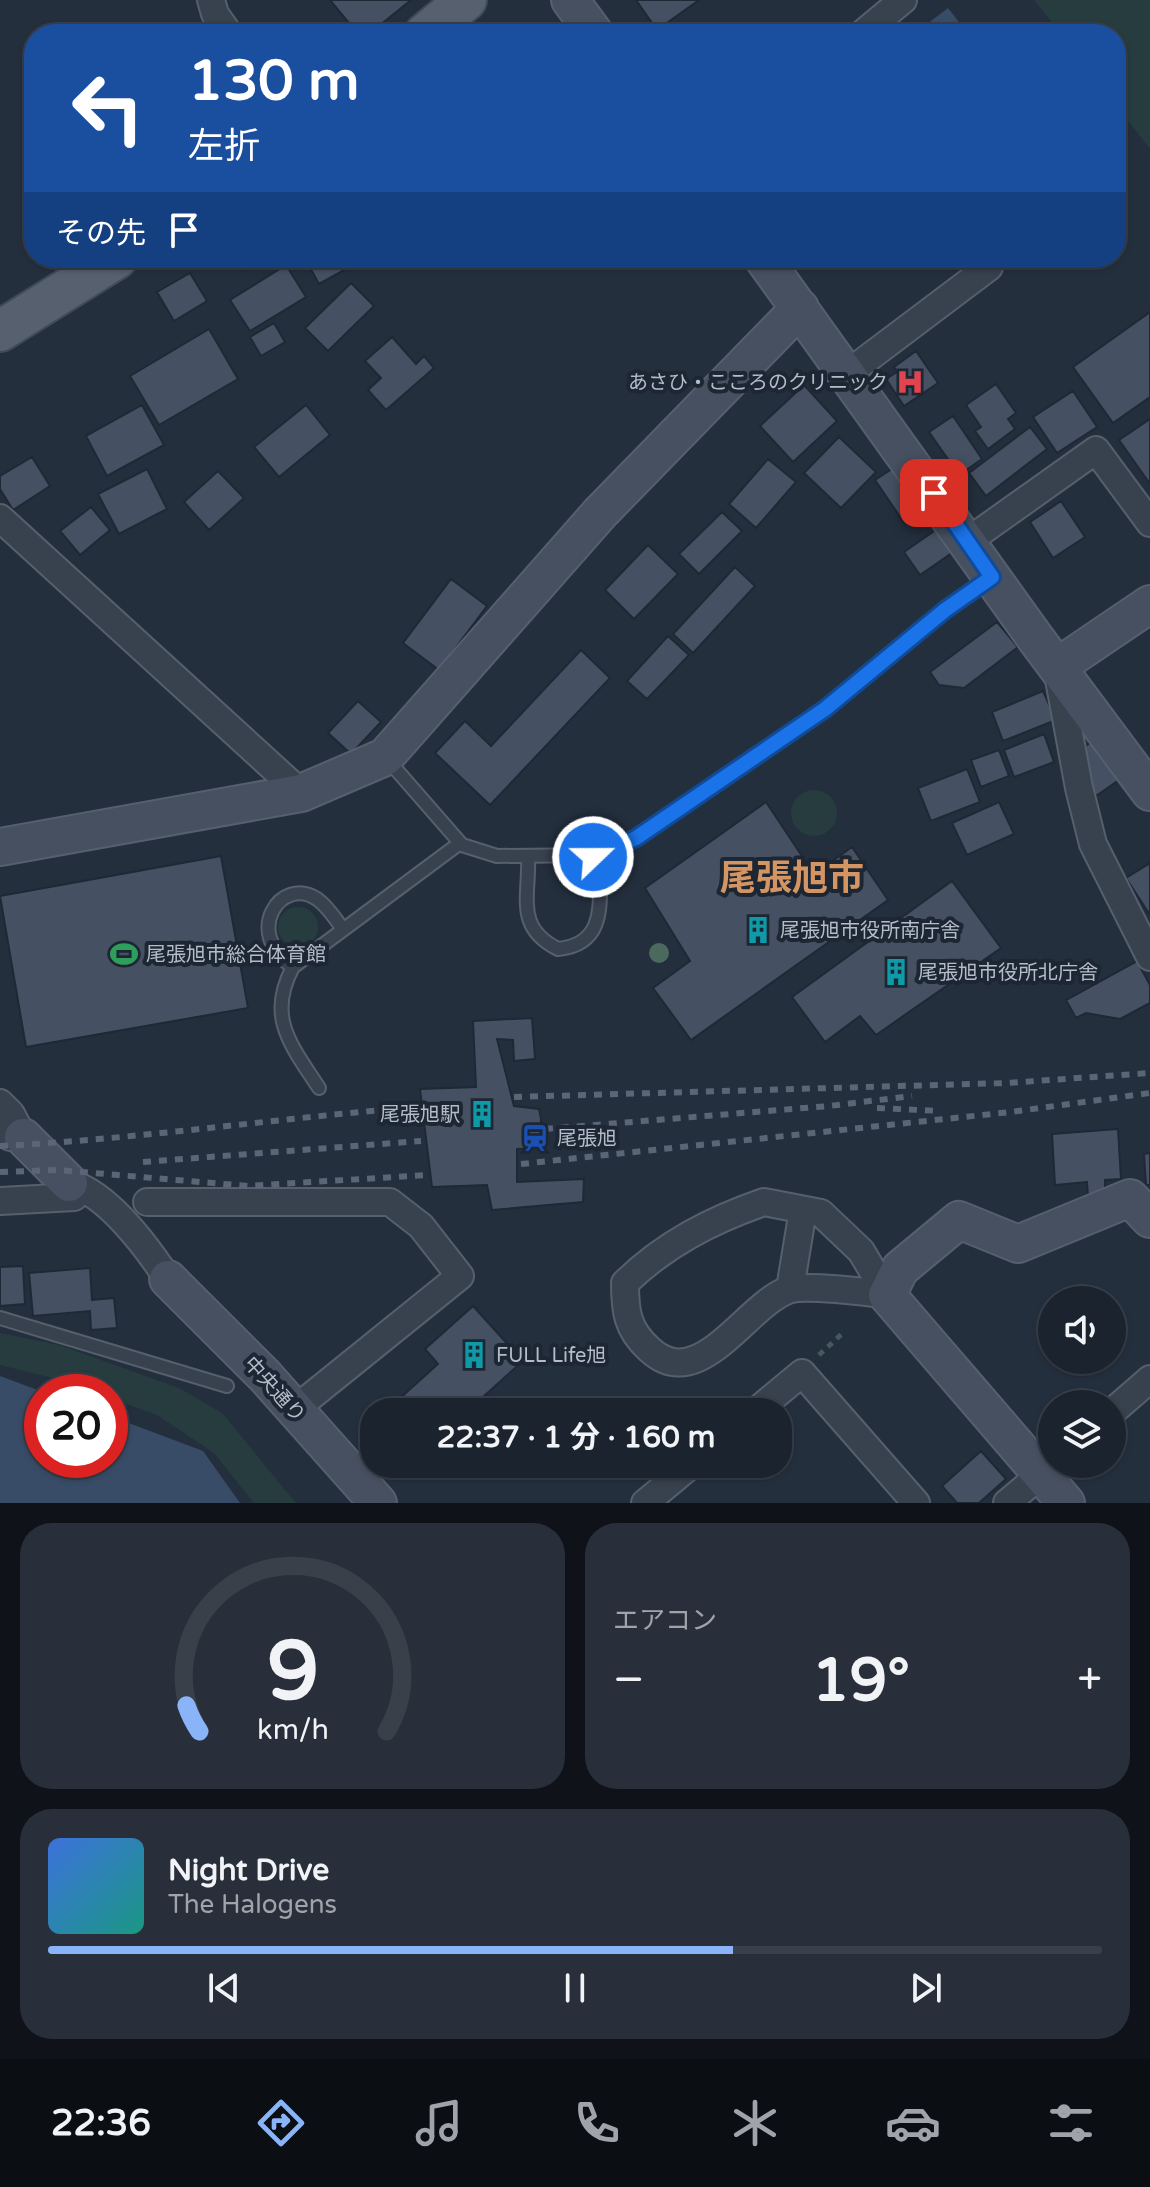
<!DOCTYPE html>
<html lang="ja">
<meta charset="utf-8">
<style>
:root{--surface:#1b232e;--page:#282f3a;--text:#f1f3f6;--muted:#a0a4aa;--line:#39404a;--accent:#8ab4f8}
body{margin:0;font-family:"Varela Round","Noto Sans JP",sans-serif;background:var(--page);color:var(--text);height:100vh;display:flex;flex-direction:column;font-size:30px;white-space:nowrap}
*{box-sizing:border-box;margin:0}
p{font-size:26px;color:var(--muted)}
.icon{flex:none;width:44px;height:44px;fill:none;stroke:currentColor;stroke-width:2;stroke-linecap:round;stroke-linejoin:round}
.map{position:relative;height:1503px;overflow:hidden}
.side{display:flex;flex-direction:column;gap:20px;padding:20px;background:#0f1319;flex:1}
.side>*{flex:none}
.guide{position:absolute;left:24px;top:24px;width:1102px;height:244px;border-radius:32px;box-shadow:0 2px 6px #0004,0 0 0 2px var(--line);background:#1a4fa0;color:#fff;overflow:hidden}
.controls{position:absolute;left:1038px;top:1286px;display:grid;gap:16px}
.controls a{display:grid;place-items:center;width:88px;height:88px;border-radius:50%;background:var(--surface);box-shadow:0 2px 6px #0004,0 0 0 2px var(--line);font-size:40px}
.speed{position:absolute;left:24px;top:1374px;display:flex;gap:16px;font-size:40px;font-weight:700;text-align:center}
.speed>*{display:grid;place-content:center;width:104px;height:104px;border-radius:50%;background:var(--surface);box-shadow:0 2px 6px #0004,0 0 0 2px var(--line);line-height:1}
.speed .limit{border:12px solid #d22;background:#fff;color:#111}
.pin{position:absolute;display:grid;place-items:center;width:68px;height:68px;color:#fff;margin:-34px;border-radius:16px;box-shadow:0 4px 12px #0006}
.me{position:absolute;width:88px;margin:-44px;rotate:68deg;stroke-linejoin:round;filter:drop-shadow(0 0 6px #0008)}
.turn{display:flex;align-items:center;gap:28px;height:168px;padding:0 32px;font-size:36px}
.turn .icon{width:104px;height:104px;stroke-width:2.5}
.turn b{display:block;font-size:56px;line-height:68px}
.then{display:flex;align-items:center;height:76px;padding:0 32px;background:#0003;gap:16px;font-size:30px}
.big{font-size:60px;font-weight:700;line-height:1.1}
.side .tile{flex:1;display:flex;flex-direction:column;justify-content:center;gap:12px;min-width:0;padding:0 28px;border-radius:32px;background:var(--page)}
.side .dial{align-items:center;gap:0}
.dial svg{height:208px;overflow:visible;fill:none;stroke:var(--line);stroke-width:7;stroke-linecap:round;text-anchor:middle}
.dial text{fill:var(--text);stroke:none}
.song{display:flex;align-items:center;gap:24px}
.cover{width:96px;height:96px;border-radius:12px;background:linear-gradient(135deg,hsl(220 70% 55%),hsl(170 70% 35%))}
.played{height:8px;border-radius:4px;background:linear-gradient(90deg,var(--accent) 65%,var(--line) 65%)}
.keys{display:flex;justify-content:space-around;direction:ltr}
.heat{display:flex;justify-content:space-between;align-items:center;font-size:44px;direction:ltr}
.side .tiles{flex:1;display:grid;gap:20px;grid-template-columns:1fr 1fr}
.tile:last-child{grid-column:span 2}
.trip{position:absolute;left:360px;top:1398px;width:432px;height:80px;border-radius:32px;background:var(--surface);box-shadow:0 2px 6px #0004,0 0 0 2px var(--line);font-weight:700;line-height:80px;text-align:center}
.tab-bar{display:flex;height:128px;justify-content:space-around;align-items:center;background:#0b0e12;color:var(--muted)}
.tab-bar .icon{width:56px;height:56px}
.tab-bar .current{color:var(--accent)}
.tab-bar b{font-size:36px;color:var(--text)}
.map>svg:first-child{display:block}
.green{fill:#263c3f}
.water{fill:#394c67}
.building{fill:#455162;stroke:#1f2835;stroke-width:2}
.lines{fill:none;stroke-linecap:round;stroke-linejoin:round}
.lane-casing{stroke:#565f6c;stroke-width:16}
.street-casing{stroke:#565f6c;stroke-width:30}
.secondary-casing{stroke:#565f6c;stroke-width:40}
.primary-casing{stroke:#414a57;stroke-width:44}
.path{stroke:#44595c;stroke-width:5;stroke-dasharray:6 6;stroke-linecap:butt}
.lane{stroke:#38414e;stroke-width:12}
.street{stroke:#38414e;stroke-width:26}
.secondary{stroke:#465061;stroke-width:36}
.primary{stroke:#56606e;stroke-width:40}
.rail{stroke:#5a6575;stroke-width:6;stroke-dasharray:8 8;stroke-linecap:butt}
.tree{fill:#4b6a5d}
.route-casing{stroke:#114b97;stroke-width:20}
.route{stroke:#1a73e8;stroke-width:14}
.labels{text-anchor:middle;stroke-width:8;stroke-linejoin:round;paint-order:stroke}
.poi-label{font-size:20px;fill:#b4bcc9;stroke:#1d2633;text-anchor:start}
.street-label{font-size:20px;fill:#b4bcc9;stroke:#1d2633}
.town-label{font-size:36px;font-weight:bold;fill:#d59563;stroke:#1d2633}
</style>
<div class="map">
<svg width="1150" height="1503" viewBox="0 0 1150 1503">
<rect width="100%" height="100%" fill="#242f3e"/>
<!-- green -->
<path class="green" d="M1034 0H1150V149L1116 105V34H1061Z
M791 813a23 23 0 1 1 46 0a23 23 0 1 1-46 0Z
M278 927a20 20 0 1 1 40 0a20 20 0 1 1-40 0Z
M0 1333 59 1345 179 1388 222 1413 296 1503H254L214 1453 157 1415 110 1398V1392H95L65 1381 0 1365Z"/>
<!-- water -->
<path class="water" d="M948 8 968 34H914Z
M0 1376 43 1392 42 1460H110V1416L203 1451 240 1503H0Z"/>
<!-- building -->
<path class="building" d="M330 0H411L369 34H358Z
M636 0H699L657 30Z
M238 258H264L246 270Z
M366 258 319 284 308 264 316 258Z
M286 265 306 297 250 331 230 300Z
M190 273 207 301 174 321 157 292Z
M351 283 374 306 328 351 305 328Z
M1150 312V397L1113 423 1073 367Z
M274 323 285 342 261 356 250 337Z
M209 329 238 379 159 425 130 376Z
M392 337 416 364 424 356 434 368 386 410 368 390 381 378 365 361Z
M916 351 938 383 904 406 886 379 897 372 894 367Z
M996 384 1016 413 1008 419 1015 429 988 449 975 431 981 427 966 405Z
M804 385 837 421 793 462 760 426Z
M1073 391 1097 427 1057 453 1033 417Z
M142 405 164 445 107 476 86 436Z
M306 405 330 435 279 477 254 447Z
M953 416 982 459 959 475 929 432Z
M1150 419V484L1119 440Z
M1030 427 1047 449 986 496 969 473Z
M839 437 876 472 841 508 804 473Z
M32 457 50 486 13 510 0 489V476Z
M768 459 796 482 756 528 729 504Z
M898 465 927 508 905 524 875 480Z
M147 469 167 509 119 534 98 494Z
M218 471 244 498 209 530 184 502Z
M1061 501 1085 537 1053 558 1030 522Z
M91 507 110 530 80 555 60 531Z
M722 512 742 531 699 574 679 554Z
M940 527 956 550 920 575 904 552Z
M648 545 678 574 634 619 605 590Z
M735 567 755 586 693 653 673 634Z
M451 579 487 606 439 670 403 643Z
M997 622 1018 647 964 688 939 685 930 672Z
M668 636 689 655 647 699 627 681Z
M581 650 610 678 490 805 435 753 465 721 491 746Z
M1043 691 1056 720 1003 741 992 712Z
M358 701 381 722 351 754 328 733Z
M1044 734 1054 762 1014 777 1004 750Z
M1099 737 1126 775 1096 796 1085 783 1081 749Z
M999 750 1009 776 981 787 971 760Z
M967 769 980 802 931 821 918 788Z
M766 802 814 874 852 847 888 900 691 1040 653 988 690 961 645 888Z
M999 802 1014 834 967 855 952 823Z
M221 856 248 1008 26 1047 0 896Z
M1150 863V915L1126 878Z
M952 881 1001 948 876 1035 860 1016 825 1042 792 997Z
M1137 961 1150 985V1003L1120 1019 1086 1013 1076 1018 1066 1000Z
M532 1018 535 1059 514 1061 513 1040 497 1039 514 1106 539 1109 541 1119 540 1148 517 1149V1182L584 1179 583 1202 492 1210 487 1185 432 1187 420 1089 476 1087 473 1021Z
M1118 1129 1121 1179 1105 1180V1195L1088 1197 1087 1182 1055 1185 1052 1134Z
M1150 1153V1185H1146L1144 1154Z
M23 1266 25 1304 0 1306V1267Z
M90 1268 92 1300 114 1298 117 1328 91 1330 90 1311 33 1316 29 1273Z
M473 1306 523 1361 484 1396 499 1412H409L398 1400 438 1364 425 1349Z
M981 1451 1006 1479 979 1503H957L942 1486Z"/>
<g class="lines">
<!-- lane casing -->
<g class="lane-casing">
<path id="lane" d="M387 759 462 845 497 856 600 855 636 838 825 709 945 610 990 578
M528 856C530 896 514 927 558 949 611 944 598 895 600 855
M293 967C242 933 281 875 317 899 327 906 335 918 342 928
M319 1088C291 1045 266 1017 293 967L460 843
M0 1318 227 1386"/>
</g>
<!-- street casing -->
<g class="street-casing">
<path id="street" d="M211 0 215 14 229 34
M862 34 903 0
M847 374 989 267 982 258
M0 518 301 793
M968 541 1096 450 1150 523
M1058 674 1079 788 1093 844 1150 957
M0 1103 11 1114 23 1137H10L0 1131
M69 1183C107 1193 147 1247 168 1279
M0 1201 74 1197
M147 1202H390L421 1226 460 1276 294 1410
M764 1202 821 1213 861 1251 887 1295C868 1292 803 1284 788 1290 745 1306 699 1396 649 1349 627 1329 625 1311 625 1283 665 1244 712 1220 764 1202Z
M790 1289 803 1210
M755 1412 802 1373 916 1503
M1112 1412 1150 1379
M645 1503 692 1464
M1007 1503 1053 1464"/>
</g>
<!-- secondary casing -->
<g class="secondary-casing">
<path id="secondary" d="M570 0 595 34
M763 258 1036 639 1150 792
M1057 667 1150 604
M0 847 301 793 385 757 600 513 800 308
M23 1137 69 1183
M168 1279 265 1376 378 1503
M1066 1503 887 1295 900 1269 959 1220 1018 1244 1130 1198 1150 1219"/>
</g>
<!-- primary casing -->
<g class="primary-casing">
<path id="primary" d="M425 34 466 0
M0 331 117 258"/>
</g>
<!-- path -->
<path class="path" d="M819 1355 845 1331"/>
<!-- lane -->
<use href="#lane" class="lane"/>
<!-- street -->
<use href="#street" class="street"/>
<!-- secondary -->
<use href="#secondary" class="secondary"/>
<!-- primary -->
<use href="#primary" class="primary"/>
<!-- rail -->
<path class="rail" d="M514 1097 1007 1083 1150 1073
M877 1108 941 1111
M545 1129 829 1106 912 1096
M0 1146C140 1139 278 1118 418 1107
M143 1162 421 1141
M521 1164 1011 1112 1150 1093
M0 1172 58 1170 248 1186 426 1175"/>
</g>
<!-- trees -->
<circle class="tree" cx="659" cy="953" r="10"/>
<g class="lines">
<!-- route casing -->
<g class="route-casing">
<path id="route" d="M593 857 636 838 825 709 945 610 992 577 934 493"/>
</g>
<!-- route -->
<use href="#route" class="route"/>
</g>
<!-- icons -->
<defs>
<g id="hospital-bare" transform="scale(2.16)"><path d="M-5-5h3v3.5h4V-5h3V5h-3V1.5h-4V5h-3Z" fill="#e0444e" stroke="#1d2633" stroke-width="2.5" paint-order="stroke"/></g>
<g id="building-bare" transform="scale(2.16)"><path d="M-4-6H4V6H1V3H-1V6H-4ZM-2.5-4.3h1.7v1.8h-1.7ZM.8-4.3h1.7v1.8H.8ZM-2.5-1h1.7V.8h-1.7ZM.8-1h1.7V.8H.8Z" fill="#0f9aa8" stroke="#1d2633" stroke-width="2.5" paint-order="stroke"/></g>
<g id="stadium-bare" transform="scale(2.16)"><path d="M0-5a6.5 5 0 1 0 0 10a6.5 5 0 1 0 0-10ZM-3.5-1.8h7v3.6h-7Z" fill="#2e9e5b" stroke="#1d2633" stroke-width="2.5" paint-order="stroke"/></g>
<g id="station-bare" transform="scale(2.16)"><path d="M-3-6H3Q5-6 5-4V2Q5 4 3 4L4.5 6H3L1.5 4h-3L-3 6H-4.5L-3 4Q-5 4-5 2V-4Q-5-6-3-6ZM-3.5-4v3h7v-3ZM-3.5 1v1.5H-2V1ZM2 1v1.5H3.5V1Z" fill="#1a4fb4" stroke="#1d2633" stroke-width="2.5" paint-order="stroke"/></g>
</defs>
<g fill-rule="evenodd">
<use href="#hospital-bare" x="910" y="382"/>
<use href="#building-bare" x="758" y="930"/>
<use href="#stadium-bare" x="124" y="954"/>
<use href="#building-bare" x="896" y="972"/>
<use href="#building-bare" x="482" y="1114"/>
<use href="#station-bare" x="535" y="1138"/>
<use href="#building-bare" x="474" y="1355"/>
</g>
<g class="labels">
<!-- poi labels -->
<g class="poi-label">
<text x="888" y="389" text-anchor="end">あさひ・こころのクリニック</text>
<text x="780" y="937">尾張旭市役所南庁舎</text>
<text x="146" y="961">尾張旭市総合体育館</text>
<text x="918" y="979">尾張旭市役所北庁舎</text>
<text x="460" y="1121" text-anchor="end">尾張旭駅</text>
<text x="557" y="1145">尾張旭</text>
<text x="496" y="1362">FULL Life旭</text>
</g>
<!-- street labels -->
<g class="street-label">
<text transform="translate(275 1389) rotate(48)" y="7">中央通り</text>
</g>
<!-- town labels -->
<g class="town-label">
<text x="792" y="890">尾張旭市</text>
</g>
</g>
</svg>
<div class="controls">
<a><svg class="icon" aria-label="sound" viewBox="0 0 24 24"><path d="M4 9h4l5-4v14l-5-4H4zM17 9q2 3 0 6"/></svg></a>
<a><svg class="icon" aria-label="layers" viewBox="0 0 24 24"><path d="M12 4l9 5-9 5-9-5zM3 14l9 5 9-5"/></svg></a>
</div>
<div class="speed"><div class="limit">20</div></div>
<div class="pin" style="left:934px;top:493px;background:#d93025"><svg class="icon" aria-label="arrive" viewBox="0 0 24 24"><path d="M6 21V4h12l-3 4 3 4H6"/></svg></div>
<svg class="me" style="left:593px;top:857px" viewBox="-20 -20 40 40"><circle r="17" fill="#1a73e8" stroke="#fff" stroke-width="3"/><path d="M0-11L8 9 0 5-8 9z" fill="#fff"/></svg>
<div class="trip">22:37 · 1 分 · 160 m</div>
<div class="guide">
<div class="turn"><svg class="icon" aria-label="left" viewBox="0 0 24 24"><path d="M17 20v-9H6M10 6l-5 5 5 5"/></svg><div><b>130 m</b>左折</div></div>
<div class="then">その先<svg class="icon" aria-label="arrive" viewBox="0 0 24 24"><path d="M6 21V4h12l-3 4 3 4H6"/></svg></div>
</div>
</div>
<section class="side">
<div class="tiles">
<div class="tile dial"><svg viewBox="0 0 100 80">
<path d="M14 69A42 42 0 1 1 86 69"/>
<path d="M14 69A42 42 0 0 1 9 59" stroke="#8ab4f8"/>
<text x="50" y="56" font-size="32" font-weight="700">9</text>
<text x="50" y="72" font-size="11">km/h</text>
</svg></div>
<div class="tile"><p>エアコン</p>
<div class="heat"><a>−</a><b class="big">19°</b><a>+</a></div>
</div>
<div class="tile">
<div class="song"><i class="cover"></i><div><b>Night Drive</b><p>The Halogens</p></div></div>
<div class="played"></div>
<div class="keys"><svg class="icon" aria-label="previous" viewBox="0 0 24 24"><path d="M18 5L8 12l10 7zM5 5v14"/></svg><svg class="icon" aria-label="pause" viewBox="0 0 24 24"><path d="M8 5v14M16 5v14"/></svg><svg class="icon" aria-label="next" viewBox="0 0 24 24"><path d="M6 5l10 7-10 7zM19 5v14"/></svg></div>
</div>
</div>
</section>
<nav class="tab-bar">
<b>22:36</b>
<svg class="icon current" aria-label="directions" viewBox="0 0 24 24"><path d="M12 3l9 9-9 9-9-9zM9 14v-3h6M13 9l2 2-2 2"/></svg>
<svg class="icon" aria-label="music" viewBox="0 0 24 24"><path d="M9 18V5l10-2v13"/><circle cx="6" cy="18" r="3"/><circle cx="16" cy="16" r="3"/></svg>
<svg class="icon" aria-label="phone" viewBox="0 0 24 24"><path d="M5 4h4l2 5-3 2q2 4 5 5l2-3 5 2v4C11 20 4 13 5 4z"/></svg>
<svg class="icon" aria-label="climate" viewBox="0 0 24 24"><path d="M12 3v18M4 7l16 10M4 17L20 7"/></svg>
<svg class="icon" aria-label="car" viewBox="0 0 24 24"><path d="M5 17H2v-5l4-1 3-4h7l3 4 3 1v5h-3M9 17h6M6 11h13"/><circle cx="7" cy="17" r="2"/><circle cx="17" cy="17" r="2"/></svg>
<svg class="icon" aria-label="filters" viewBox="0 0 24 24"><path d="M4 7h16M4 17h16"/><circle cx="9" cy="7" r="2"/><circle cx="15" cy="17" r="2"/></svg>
</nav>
